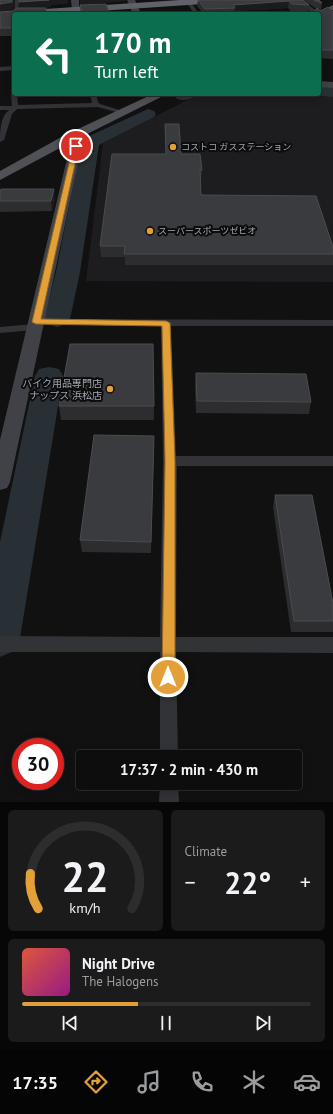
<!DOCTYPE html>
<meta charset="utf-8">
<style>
:root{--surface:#0d0d0e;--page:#1b1b1c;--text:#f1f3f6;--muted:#9a9c9e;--line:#2d2d2e;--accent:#e3a039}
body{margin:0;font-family:"PT Sans","Noto Sans JP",sans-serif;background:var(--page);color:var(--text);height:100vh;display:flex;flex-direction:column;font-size:15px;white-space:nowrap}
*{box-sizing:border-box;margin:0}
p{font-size:13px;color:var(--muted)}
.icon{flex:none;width:22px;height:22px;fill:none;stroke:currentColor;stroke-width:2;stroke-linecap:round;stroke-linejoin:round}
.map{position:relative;height:802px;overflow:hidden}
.details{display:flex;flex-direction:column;gap:8px;padding:8px;background:#070708;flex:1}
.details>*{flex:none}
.guide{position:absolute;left:12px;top:12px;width:309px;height:84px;border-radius:4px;box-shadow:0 2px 10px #0003,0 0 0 1px var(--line);background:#0b6e4f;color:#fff;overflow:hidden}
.speed{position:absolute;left:12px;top:738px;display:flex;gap:8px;font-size:20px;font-weight:700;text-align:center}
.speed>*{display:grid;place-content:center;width:52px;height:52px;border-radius:50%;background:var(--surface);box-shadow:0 2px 10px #0003,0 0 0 1px var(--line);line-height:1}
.speed .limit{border:6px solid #d22;background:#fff;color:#111}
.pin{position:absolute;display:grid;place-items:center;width:34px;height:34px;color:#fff;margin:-17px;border:2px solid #fff;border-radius:50%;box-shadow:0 1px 4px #0007}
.me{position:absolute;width:44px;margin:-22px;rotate:0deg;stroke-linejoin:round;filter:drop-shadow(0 0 3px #0008)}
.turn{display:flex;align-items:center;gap:14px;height:84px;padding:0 16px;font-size:18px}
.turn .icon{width:52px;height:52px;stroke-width:2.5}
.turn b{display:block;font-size:28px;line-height:34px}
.big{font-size:30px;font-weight:600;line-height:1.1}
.details .tile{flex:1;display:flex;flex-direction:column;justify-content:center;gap:6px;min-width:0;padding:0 14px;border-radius:6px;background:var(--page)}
.details .dial{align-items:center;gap:0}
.dial svg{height:104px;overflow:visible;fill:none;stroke:var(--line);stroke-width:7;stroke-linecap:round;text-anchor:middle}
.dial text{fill:var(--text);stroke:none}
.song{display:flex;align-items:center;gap:12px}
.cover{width:48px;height:48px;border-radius:6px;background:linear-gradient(135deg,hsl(10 70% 55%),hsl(310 70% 35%))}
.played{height:4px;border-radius:2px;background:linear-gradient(90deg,var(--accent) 40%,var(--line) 40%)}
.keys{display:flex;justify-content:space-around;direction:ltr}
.heat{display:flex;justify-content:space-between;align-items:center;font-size:22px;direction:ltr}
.details .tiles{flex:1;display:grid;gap:8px;grid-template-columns:1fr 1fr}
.tile:last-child{grid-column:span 2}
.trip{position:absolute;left:76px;top:750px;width:226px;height:40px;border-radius:4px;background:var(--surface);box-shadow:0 2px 10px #0003,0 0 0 1px var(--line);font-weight:600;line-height:40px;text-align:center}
.menu{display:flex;height:64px;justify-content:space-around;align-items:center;background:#050506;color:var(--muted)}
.menu .icon{width:28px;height:28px}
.menu .selected{color:var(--accent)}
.menu b{font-size:18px;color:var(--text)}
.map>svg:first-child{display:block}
.built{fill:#1d1d1f}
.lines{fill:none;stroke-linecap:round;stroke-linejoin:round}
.river{fill:#293035;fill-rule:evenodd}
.street{fill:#323337;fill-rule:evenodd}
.secondary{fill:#414247;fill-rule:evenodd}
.primary{fill:#4f5156;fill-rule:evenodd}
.highway{fill:#5f6268;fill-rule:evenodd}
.wall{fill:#2d2d30}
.shaded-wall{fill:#1c1c1e}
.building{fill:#3a3b3e;stroke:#4a4c50}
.route{fill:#e3a039;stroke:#946825}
.poi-dot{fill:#e3a039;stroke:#0c0c0d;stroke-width:1.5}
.labels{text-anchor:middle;stroke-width:4;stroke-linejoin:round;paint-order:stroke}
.far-poi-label{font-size:9px;fill:#a3a9b2;stroke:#0c0c0d;text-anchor:start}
.poi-label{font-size:10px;fill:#a3a9b2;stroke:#0c0c0d;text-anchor:end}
</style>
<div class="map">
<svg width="333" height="802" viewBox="0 0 333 802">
<rect width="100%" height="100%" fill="#111112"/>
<!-- built -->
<path class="built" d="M199 94 333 95V282L86 281 103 143Z"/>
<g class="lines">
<!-- river -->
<path class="river" d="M319 87H333V97L314 95 313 94H319Z
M177 94H196C192 100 184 101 177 99L175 96Z
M148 109 154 111 156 114 154 117 99 145 80 272 70 319 66 324 57 327 48 324 44 319 56 272 82 142 85 138Z
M49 367 59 369 63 376 20 638 14 651 0 657V542L35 376 39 369Z"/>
<!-- street -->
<path class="street" d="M15 0H19L18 14 14 15Z
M297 0H302L314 9 325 13 323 14 310 11Z
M186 1H190L199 14H194Z
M14 66V70L0 71V67Z
M14 92V94H17L18 105 92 103 90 94H96L98 102 100 104 126 112 123 114 98 107 17 109 12 114 4 140 0 142C0 132 0 117 9 110H0V106H12L11 94Z
M37 319 333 320V326H171L176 456H333V466H177L176 637H333V653L176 652 178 757H160V652H0V636L160 637 163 461 161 326 39 325V329L35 330 0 333V327L33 324V320Z
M160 783H178L179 802H159Z"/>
<!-- secondary -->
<path class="secondary" d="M71 0H79V11L72 9Z
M127 0H135L141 14H133Z
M319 81 333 82V88L319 87Z
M69 135 73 136 82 145 10 482 7 488 0 490V440L70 146 64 138Z"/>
<!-- primary -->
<path class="primary" d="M333 5V10L319 17V14H316Z
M153 94H167L73 141 0 180V171L65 135Z"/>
<!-- highway -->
<path class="highway" d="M180 0H222L218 3 54 14H14V17L0 18V12Z"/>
</g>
<!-- wall -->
<path class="wall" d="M19 0H68V3L51 5V7L35 8H46V14H14V36H0V12L13 11 20 8Z
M198 0H303L309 5 308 11H291L288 8 234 11V14H204L197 6Z
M304 0H319L322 3 321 10 318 9 320 11 333 12V59L319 58V14L316 8H315Z
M80 5 110 14H81Z
M181 154 202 170 201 180H200L201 195 333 247V265H125V257H101L100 246Z
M0 192 55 199 52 211 0 212Z
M153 344 154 420H61L59 406Z
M196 373 311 402 309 414 196 413 195 385Z
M154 447 151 553 82 552 80 540Z
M275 495 333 603V632H291L273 507Z"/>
<!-- shaded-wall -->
<path class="shaded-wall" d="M12 0H15L13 10 0 12V4Z
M49 0H68V3L51 5V7L20 9 19 2Z
M80 0H126V1L80 5Z
M289 1 288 8 234 11 235 8 233 5Z
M54 189 55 199 52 211 51 201Z
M154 436V447L151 553V542Z"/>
<!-- building -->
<path class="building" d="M0 0H12V2L0 4Z
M19 0H49L19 2Z
M198 0H303L309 5 292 4 289 1 233 5 235 8 205 9Z
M314 0H319L322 3 316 1Z
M106 4 110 14H83L80 5Z
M328 7 333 12V50H319V14H313L317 8 320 11Z
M17 8H46V14H14V28H0V12L13 11Z
M165 124H179L181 154H200L202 170H200L201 195 316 196 333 247V254H124L125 246H100L112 154H166Z
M1 189H54L51 201H0V192Z
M70 344H153L154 406H59Z
M196 373 306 374 311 402 197 401Z
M94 435 154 436 151 542 80 540Z
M275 495H312L333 603V621H294Z"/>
<!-- route -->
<path class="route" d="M76 144 79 146 41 319 166 321 170 323 175 461V677L173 682 168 683 164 682 162 677 165 461 162 326 36 324 32 322 73 146Z"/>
<!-- markers -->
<g class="poi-dot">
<circle cx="173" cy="147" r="4"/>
<circle cx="150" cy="231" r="4"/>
<circle cx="110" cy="389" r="4"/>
</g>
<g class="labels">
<!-- far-poi labels -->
<g class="far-poi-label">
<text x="181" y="150">コストコ ガスステーション</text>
<text x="158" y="234">スーパースポーツゼビオ</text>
</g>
<!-- poi labels -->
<g class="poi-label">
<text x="102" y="387">バイク用品専門店<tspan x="102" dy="12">ナップス 浜松店</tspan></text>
</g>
</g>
</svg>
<div class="speed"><div class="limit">30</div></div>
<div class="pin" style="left:76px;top:146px;background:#d93025"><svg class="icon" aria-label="arrive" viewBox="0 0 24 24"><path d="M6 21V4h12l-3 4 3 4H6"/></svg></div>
<svg class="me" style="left:168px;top:677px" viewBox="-20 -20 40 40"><circle r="17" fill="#e3a039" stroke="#fff" stroke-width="3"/><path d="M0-11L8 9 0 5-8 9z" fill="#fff"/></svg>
<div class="trip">17:37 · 2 min · 430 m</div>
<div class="guide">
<div class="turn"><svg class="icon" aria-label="left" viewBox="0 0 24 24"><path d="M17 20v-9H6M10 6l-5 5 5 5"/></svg><div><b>170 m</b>Turn left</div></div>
</div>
</div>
<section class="details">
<div class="tiles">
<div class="tile dial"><svg viewBox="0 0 100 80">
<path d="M14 69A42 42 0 1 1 86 69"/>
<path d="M14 69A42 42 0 0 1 8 42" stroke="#e3a039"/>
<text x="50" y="56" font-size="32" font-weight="700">22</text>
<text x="50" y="72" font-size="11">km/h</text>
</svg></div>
<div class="tile"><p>Climate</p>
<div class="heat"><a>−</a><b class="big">22°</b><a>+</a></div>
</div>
<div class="tile">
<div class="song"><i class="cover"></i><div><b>Night Drive</b><p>The Halogens</p></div></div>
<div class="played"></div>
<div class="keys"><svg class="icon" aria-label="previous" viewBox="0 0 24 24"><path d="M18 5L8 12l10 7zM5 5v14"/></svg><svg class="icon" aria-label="pause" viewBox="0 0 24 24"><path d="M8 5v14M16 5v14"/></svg><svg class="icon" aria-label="next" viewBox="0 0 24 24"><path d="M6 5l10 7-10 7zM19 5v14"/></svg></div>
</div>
</div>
</section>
<nav class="menu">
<b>17:35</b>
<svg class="icon selected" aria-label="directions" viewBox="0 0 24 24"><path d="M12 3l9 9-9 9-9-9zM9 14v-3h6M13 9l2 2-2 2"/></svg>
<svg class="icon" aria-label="music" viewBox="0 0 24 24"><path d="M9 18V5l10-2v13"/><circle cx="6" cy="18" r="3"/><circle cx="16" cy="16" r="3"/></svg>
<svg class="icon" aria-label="phone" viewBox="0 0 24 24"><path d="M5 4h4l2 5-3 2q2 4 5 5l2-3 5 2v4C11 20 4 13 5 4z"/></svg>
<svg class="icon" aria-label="climate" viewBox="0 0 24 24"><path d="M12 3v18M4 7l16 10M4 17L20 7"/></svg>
<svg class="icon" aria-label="car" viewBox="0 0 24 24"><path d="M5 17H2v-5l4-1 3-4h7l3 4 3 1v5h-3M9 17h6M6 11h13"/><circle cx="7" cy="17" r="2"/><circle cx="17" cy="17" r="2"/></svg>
</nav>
